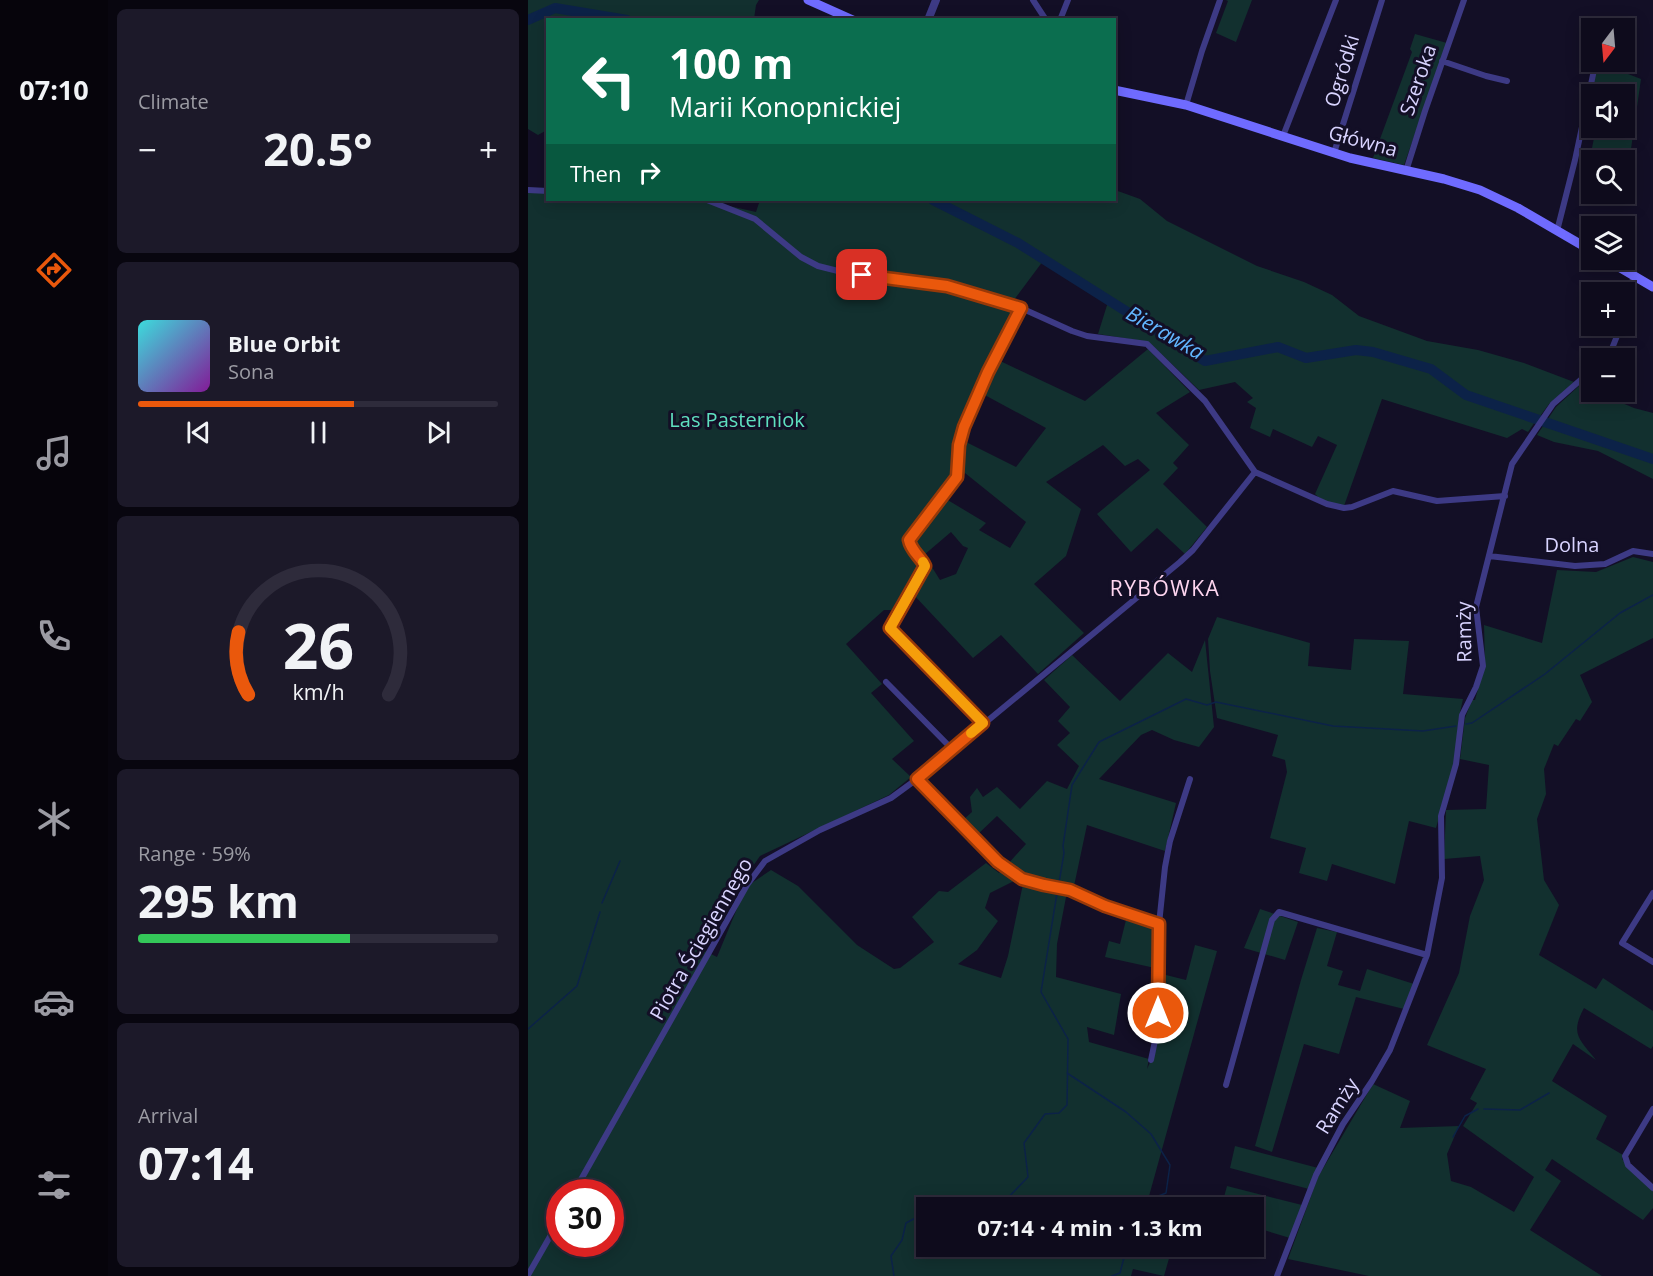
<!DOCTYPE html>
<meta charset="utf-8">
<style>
:root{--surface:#0e0b1c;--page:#1c1929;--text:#f1f3f6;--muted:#9b9ba3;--line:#2e2b3b;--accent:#ea580c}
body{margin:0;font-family:"Open Sans",sans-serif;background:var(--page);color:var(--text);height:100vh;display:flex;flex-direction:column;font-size:22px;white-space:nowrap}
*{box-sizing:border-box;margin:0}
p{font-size:20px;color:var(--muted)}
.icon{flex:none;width:33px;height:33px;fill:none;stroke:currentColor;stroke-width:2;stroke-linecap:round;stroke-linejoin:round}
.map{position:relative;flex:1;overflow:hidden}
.details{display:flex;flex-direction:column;gap:9px;padding:9px;background:#08060f;width:420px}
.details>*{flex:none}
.hud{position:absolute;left:18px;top:18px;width:570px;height:183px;border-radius:0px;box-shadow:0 3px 15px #0003,0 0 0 2px var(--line);background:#0b6e4f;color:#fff;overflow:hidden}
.needle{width:39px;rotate:196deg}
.controls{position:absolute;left:1053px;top:18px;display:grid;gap:12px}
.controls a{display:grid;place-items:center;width:54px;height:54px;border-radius:0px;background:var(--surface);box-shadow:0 3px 15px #0003,0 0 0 2px var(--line);font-size:30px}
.speed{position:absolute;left:18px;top:1179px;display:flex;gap:12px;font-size:30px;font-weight:700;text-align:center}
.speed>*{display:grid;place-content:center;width:78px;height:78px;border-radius:50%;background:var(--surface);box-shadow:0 3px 15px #0003,0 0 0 2px var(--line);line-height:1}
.speed .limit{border:9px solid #d22;background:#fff;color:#111}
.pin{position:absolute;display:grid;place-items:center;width:51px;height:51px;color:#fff;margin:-26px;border-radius:12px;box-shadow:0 3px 9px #0006}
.me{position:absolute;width:66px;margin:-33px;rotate:0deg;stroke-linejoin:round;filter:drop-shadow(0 0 4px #0008)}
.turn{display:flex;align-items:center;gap:21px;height:126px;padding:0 24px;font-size:27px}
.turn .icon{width:78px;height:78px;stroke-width:2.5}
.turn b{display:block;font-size:42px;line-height:51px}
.then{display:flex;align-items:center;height:57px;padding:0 24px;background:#0003;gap:12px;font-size:22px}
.big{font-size:45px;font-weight:700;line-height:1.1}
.details .tile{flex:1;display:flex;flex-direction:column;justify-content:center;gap:9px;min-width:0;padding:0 21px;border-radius:9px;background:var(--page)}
.details .dial{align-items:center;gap:0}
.dial svg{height:156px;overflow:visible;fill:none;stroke:var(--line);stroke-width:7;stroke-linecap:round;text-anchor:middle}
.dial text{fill:var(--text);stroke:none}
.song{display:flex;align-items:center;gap:18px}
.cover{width:72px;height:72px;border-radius:9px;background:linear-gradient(135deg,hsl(180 70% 55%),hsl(290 70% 35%))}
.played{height:6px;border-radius:3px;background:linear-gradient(90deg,var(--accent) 60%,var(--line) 60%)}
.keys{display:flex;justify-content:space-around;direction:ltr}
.heat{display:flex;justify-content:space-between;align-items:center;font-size:33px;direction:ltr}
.charge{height:9px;border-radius:4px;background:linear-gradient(90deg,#34c759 59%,var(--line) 0)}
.trip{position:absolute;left:388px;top:1197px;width:348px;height:60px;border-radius:0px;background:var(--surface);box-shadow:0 3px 15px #0003,0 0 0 2px var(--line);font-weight:700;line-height:60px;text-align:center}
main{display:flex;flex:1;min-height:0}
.tab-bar{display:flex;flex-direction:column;width:108px;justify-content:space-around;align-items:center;background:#06040b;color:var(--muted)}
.tab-bar .icon{width:42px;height:42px}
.tab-bar .active{color:var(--accent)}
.tab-bar b{font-size:27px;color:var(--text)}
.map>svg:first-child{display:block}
.green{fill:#12302f;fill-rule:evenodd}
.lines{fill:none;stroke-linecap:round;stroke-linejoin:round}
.stream{stroke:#0c2248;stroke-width:1.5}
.river{stroke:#0c2248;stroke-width:10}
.minor{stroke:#3d3a85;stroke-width:6}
.tertiary{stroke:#3d3a85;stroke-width:8}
.secondary{stroke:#6f6bff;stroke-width:9}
.route-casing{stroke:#983908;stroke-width:15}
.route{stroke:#ea580c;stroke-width:10}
.slow{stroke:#f59e0b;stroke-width:10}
.labels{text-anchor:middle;stroke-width:6;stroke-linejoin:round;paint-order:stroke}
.street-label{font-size:20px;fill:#d9d4ff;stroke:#130f26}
.park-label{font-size:20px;fill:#5fe0c0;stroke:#130f26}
.water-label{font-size:21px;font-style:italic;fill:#62b6ff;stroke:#130f26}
.neighbourhood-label{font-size:21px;letter-spacing:1.5px;fill:#ffd6f0;stroke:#130f26}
</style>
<main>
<nav class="tab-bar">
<b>07:10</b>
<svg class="icon active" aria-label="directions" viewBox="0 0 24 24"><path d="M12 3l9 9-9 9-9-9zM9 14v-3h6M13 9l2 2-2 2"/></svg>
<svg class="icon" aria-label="music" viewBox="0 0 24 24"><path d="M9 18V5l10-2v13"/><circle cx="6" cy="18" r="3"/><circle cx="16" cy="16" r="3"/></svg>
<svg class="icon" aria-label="phone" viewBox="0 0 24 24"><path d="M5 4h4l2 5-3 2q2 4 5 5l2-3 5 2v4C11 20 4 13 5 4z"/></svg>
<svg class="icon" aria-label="climate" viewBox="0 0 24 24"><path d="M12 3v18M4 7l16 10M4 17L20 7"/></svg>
<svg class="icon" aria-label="car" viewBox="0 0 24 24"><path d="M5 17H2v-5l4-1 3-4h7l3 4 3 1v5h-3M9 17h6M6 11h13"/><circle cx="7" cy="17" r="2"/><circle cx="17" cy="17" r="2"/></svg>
<svg class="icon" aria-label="filters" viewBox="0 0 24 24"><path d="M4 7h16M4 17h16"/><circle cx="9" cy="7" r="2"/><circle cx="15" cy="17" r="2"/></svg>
</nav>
<section class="details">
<div class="tile"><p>Climate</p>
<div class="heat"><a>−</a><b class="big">20.5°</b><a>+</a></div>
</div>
<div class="tile">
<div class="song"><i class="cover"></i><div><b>Blue Orbit</b><p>Sona</p></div></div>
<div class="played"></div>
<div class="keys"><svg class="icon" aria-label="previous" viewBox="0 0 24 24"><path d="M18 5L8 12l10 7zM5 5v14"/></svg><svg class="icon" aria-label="pause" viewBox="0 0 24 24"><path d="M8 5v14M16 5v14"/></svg><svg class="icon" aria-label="next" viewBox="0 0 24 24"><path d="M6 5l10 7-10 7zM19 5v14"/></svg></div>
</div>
<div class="tile dial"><svg viewBox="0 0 100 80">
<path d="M14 69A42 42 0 1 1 86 69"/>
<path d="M14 69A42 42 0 0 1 9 37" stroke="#ea580c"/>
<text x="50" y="56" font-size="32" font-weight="700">26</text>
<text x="50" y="72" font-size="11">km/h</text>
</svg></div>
<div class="tile"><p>Range · 59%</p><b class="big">295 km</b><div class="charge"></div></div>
<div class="tile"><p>Arrival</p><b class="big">07:14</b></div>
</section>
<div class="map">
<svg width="1125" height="1276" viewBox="0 0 1125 1276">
<rect width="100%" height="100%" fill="#130f26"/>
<!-- green -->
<path class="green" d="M0 0H231L228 5 226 19 20 20 19 130 10 135 0 129Z
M698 0H724L708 42 688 33 700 1Z
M887 34 919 43 876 165 845 158 884 52 882 49Z
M1069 62 1113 79 1096 198 1078 196V194H1096V160H1083L1084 150 1064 148 1068 128H1096V94H1064L1063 97H1062Z
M587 190 612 199 639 221 729 266 776 282 804 295 831 316 899 341 950 350 996 363 1046 382 1021 404 1010 419 939 394 901 367 845 350H821L842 354 901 371 937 396 1009 419 1000 432 994 429 979 438 854 399 816 506C807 503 794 502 787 494L809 445 790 436 784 447 745 429 742 437 722 428 728 408 719 402 725 398 707 382 671 390 621 342 570 334 580 302 677 363 713 358 702 352 678 357 470 230 430 208 439 219 515 261 486 300 485 319 463 360 440 410 433 427 427 472 375 544 390 566 367 610H356L318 644 354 684 343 693 386 741 364 759 383 777 361 795 232 856 211 886 175 950 189 957 218 887 243 870 270 886 329 945 366 969 372 968 406 942 384 917 411 891 420 892 458 863 471 873 475 869 488 880 462 893 457 908 470 921 449 950 430 964 473 978 480 956 495 884 539 892 529 944 528 977 593 994 586 1035 559 1027 561 1042 621 1059 619 1069 628 1049 634 974 658 980 667 945 689 951 618 1207 399 1208V1246L672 1247 671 1255 644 1248 636 1276 605 1269 603 1276H0V192L19 193 20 200H175L228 212 232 200H586ZM32 1192H82V1244H32Z
M620 349 662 392 628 413 661 445 645 463 650 468 635 484 679 527 657 554 629 528 603 552 569 514 622 470 610 459 597 466 575 445 518 482 553 509 538 556 506 584 556 633 510 674 473 635 445 658 384 593 402 564 412 580 428 574 440 548 435 546 423 532 396 555 385 542 389 534 418 499 458 523 451 530 482 548 498 522 437 473 431 481 434 440 488 467 518 428 453 393 468 359 557 401Z
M1052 385 1063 390 1064 392H1068L1106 408 1125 413V479L1070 451 1026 442 1009 435 1028 407Z
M1105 557 1125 562V638L1052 675 1064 702 1052 721 1048 719 1030 746 1026 744 1016 769 1018 794 1009 819 1016 880 1031 905 1011 955 1068 989 1075 978 1125 1011V1046L1123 1049 1056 1008C1042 1034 1051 1039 1068 1060L1045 1044 1024 1081 1079 1116 1068 1139 1095 1155 1094 1159 1125 1191V1208L1115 1220 1024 1159 1017 1170 1033 1181 1002 1230 1074 1276H841L760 1259 790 1177 845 1084 882 1101 872 1128 931 1126 919 1154 923 1181 943 1187 986 1212 1006 1177 935 1126 949 1103 942 1099 958 1069 899 1045 931 973 942 916 956 880 952 856 916 859 918 810 958 809 961 765 932 759 937 718 944 700H947L957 664 956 625 1014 643 1029 570 1068 572Z
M689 617 782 643 780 666 823 670 826 639 881 641 875 694 935 699 931 717 926 765 908 828 881 821 867 884 804 864 799 881 771 873 778 848 742 838 759 772 757 760 744 756 750 735 689 718 682 671 680 639Z
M677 640 686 727 671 747 646 740 624 730 613 735 571 779 648 803 637 851 559 825 546 886C521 883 501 879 479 865L498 844 469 816 449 835 434 821 444 812 442 797 449 788 455 797 469 787 492 809 519 781 539 789 551 766 529 745 542 733 530 721 542 707 516 680 544 655 592 701 640 653 664 672Z
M732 909 770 922 757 960 716 948Z
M599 916 628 926 627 968 577 957 581 941 592 944Z
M789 928 809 932 799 966 815 971 810 985 832 991 839 969 886 984 876 1009 828 997 811 1054 776 1044 744 1152 727 1146 773 980Z
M707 1146 790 1168 781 1189 702 1168Z
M699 1186 774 1205 762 1238 726 1227V1208H693Z"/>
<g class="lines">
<!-- stream -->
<path class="stream" d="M938 724 944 723 1017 674 1092 613 1125 595
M531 883 536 853 535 846 544 785 571 742 658 699 679 705 688 702 805 726 895 731 928 726
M74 903 92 861
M0 1029 49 986 72 912
M539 1073 598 1112 623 1134 642 1165 638 1193 613 1203 612 1208
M956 1109 992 1110 1021 1093
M925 1137 937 1116 950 1109
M451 1208 472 1206 500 1177 496 1143 517 1114 531 1113 539 1105 540 1039 513 992 529 893
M366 1276 363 1256 374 1240 378 1223 399 1212
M584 1276 592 1273 599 1246"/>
<!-- river -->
<path class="river" d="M0 20 27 8 99 20
M405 200 490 243 677 361 750 347 778 358 828 350 845 352 903 369 938 395 1125 459"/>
<!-- minor -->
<path class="minor" d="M505 0 518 20
M532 20 540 0
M914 61 958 76 979 81
M658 105 674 51 692 0
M755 136 808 0
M806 153 854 0
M878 171 897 111 936 0
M0 190 20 191
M179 200 227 219 273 257 290 266 318 273 419 286 493 308 544 331 559 336 619 344 677 401 727 472 799 504 816 508 824 507 865 491 909 501 977 496
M1029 231 1047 160 1066 70
M1096 312 1106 275
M1077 358 1081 356 1093 326
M961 556 1047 566 1077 564 1105 551 1125 554
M358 682 424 749
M455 723 362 628 397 566C393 557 383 551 382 540L429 477 431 445 436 427 460 372 493 308
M389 779 470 862 494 879 516 885 542 890 577 906 631 924
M1125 893 1094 943 1125 962
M623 1060 629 1031 632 995 629 973 631 924 637 867 642 841 662 779
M698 1085 744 920 751 912 899 955
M1125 1109 1097 1156 1100 1165 1125 1188
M46 1192 219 885 237 861 292 830 363 798 389 779 652 562 665 550 727 472
M0 1275 32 1219
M749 1276 788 1175 815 1124 844 1081 862 1050 899 955 914 878 913 816 928 764 934 715 948 687 955 666 948 607 984 464 1025 404 1064 370"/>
<!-- tertiary -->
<path class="tertiary" d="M400 20 408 0"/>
<!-- secondary -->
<path class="secondary" d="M280 0 325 20
M586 90 658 105 822 158 916 179 952 190 990 208 1064 251
M1079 260 1125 287"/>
</g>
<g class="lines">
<!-- route casing -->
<g class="route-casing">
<path id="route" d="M334 275 419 286 493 308 460 372 436 427 431 445 429 477 381 540C383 551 393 557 397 566L362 628 455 723 389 779 470 862 494 879 516 885 542 890 577 906 631 924 630 1013"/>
</g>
<!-- route -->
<use href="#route" class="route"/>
<!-- slow -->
<path class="slow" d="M395 562 397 566 362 628 455 723 443 733"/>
</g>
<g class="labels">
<!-- street labels -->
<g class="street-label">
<text transform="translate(814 71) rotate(-73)" y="7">Ogródki</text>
<text transform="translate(890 80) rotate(-71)" y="7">Szeroka</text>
<text transform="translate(835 141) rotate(15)" y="7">Główna</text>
<text x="1044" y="552">Dolna</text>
<text transform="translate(936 632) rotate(-91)" y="7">Ramży</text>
<text transform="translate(173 939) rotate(-60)" y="7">Piotra Ściegiennego</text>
<text transform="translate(809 1106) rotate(-58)" y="7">Ramży</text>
</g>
<!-- park labels -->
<g class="park-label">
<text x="209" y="427">Las Pasterniok</text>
</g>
<!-- water labels -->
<g class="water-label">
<text transform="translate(637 333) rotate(30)" y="7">Bierawka</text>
</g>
<!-- neighbourhood labels -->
<g class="neighbourhood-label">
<text x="637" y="596">RYBÓWKA</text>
</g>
</g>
</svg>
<div class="controls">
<a><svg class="needle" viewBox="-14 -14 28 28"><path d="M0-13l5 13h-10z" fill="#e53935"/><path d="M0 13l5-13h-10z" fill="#9b9ba3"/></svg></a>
<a><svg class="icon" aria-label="sound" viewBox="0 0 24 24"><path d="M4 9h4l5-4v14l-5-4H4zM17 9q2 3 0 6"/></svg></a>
<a><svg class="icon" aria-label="search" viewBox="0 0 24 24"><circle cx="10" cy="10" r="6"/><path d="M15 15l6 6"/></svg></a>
<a><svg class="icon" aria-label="layers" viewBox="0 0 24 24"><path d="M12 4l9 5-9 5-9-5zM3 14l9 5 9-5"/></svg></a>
<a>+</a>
<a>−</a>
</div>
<div class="speed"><div class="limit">30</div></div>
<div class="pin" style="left:334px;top:275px;background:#d93025"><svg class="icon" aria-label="arrive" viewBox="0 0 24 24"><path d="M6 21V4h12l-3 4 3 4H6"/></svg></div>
<svg class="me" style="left:630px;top:1013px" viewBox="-20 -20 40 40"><circle r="17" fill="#ea580c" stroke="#fff" stroke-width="3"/><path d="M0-11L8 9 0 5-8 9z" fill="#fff"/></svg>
<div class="trip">07:14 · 4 min · 1.3 km</div>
<div class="hud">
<div class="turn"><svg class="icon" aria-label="left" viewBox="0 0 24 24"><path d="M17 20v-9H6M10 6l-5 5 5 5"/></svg><div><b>100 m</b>Marii Konopnickiej</div></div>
<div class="then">Then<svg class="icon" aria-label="right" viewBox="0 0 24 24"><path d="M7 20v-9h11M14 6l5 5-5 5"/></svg></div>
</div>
</div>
</main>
